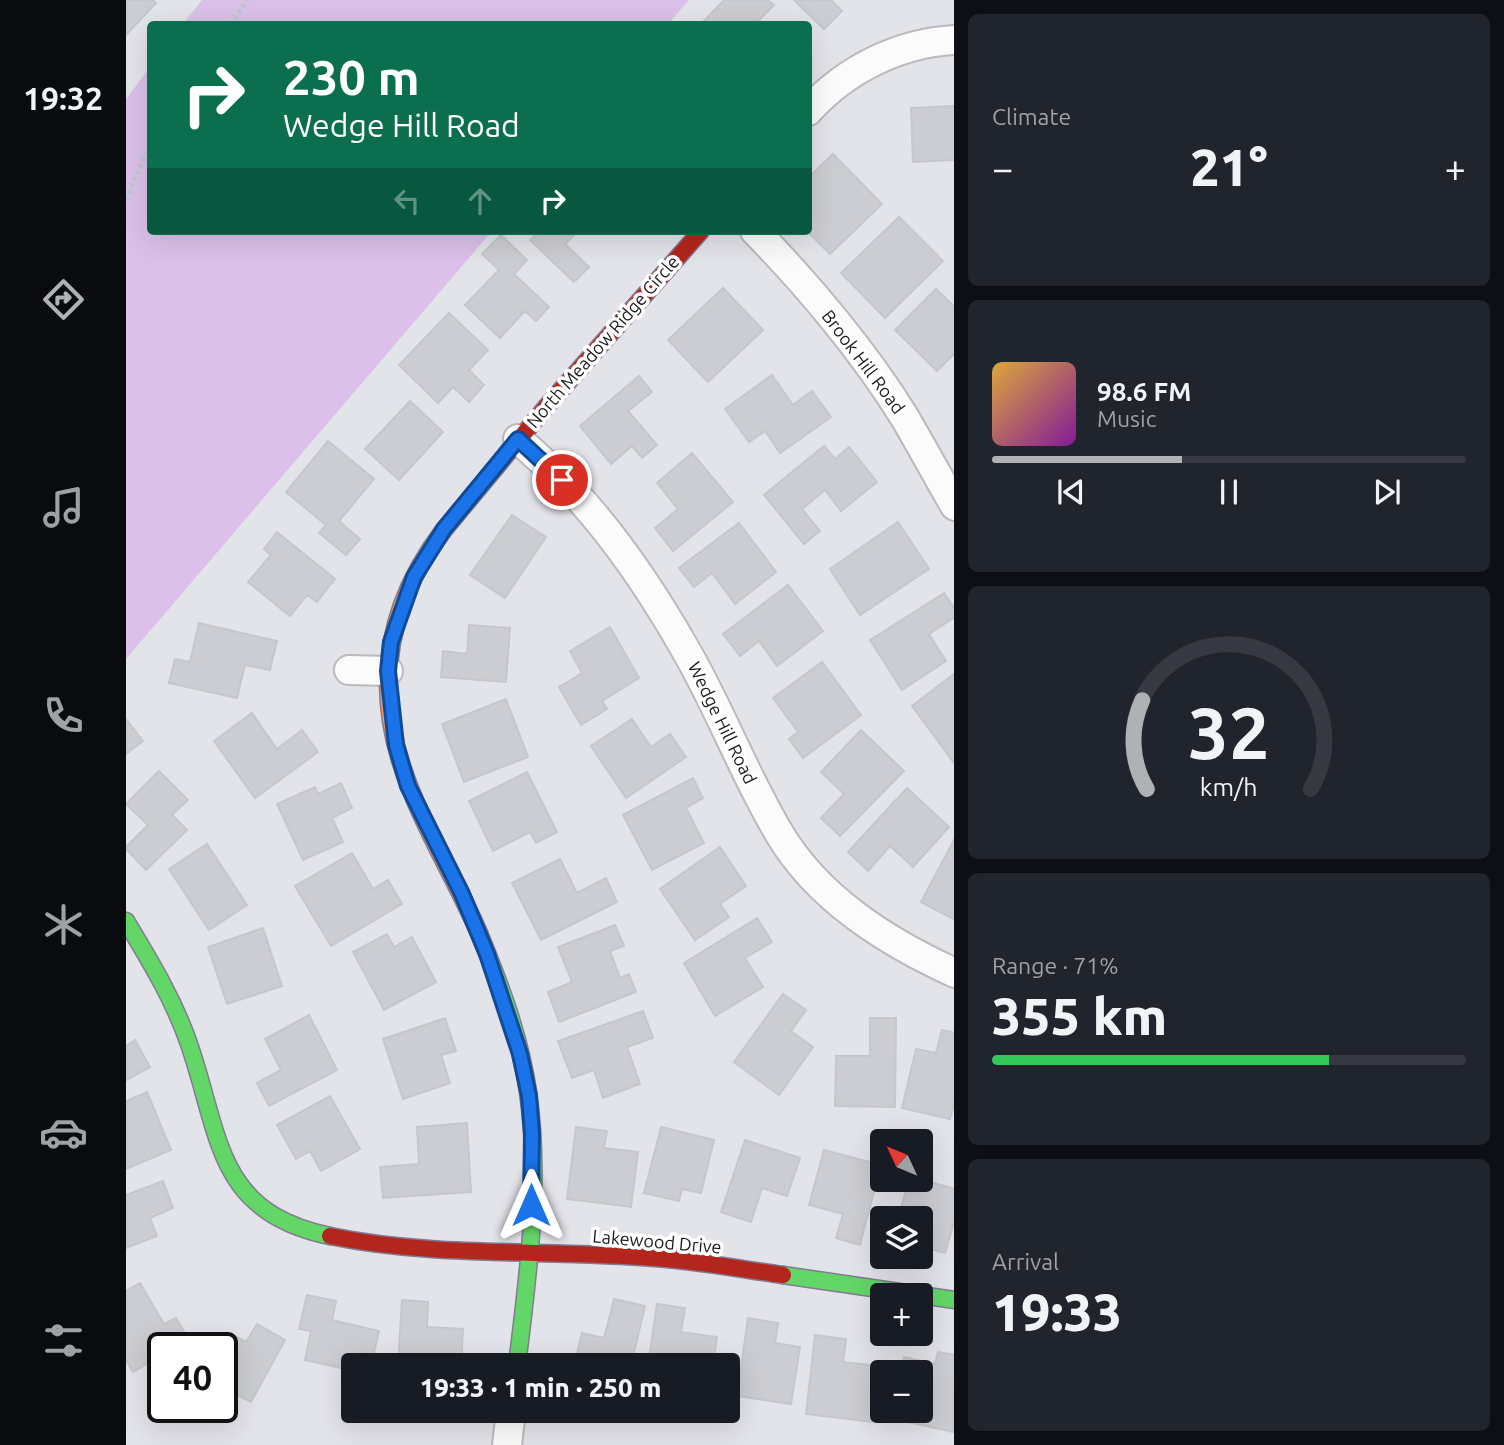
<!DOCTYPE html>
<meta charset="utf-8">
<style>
:root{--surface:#171b24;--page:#20242c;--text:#f1f3f6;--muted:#9ea1a6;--line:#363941;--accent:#b0b1b4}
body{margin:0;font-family:Ubuntu,sans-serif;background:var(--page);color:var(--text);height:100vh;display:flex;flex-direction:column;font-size:26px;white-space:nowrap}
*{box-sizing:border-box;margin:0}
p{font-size:23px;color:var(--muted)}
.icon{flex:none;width:38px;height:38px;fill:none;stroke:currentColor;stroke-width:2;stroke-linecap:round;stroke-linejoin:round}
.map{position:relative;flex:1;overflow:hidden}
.panel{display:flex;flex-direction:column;gap:14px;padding:14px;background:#0d0f14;width:550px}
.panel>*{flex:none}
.top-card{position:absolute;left:21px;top:21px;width:665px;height:214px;border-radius:7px;box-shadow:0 7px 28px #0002;background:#0b6e4f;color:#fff;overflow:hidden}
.needle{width:46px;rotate:314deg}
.buttons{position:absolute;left:744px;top:1129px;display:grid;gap:14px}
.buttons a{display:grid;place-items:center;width:63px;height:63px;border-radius:7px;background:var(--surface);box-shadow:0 7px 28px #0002;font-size:35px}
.speed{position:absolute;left:21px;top:1332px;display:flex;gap:14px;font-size:35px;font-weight:700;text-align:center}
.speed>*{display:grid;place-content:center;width:91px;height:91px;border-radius:50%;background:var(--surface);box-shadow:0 7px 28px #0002;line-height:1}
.speed .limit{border:4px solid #111;border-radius:10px;background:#fff;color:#111}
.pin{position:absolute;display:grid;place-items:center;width:60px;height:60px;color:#fff;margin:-30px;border:4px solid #fff;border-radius:50%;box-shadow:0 2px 7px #0007}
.me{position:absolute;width:77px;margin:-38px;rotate:0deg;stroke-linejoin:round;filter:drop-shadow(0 0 5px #0008)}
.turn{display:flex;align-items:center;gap:24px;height:147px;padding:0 21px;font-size:32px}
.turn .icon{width:91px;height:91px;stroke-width:2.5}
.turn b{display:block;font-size:49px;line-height:60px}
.lanes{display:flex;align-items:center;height:66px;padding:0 21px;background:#0003;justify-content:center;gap:35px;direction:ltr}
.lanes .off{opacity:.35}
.big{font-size:52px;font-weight:800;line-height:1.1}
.panel .widget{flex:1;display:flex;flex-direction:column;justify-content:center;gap:10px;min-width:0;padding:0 24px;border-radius:10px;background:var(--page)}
.panel .dial{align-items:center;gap:0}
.dial svg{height:182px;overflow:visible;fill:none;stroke:var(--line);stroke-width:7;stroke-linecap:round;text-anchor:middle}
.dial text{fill:var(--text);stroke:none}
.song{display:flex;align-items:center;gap:21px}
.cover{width:84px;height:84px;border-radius:10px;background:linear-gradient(135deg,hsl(40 70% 55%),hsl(290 70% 35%))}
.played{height:7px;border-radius:4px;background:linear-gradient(90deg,var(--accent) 40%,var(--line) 40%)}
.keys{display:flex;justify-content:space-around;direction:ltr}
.heat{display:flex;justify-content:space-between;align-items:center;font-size:38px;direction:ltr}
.charge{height:10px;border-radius:5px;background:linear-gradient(90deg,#34c759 71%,var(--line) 0)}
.trip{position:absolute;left:215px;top:1353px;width:399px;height:70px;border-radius:7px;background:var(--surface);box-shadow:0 7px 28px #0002;font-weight:800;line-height:70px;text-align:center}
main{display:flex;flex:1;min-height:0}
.tab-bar{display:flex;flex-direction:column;width:126px;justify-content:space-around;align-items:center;background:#090b0e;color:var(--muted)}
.tab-bar .icon{width:49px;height:49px}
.tab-bar .selected{color:var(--accent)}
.tab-bar b{font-size:32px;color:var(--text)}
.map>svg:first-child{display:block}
.grass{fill:#dbc1e9}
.building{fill:#cccdd2;stroke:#c5c7cd;stroke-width:2}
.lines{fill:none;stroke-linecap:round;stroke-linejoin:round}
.street-casing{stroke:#bababd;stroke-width:32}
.fast-casing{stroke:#827c93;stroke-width:19}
.slow-casing{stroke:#827c93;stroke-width:19}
.jam-casing{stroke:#827c93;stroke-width:19}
.path{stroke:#bdc8ce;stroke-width:4.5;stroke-dasharray:3.5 3.5;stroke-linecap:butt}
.street{stroke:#fbfbfc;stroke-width:28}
.fast{stroke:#63d668;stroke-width:16}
.slow{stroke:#ff974d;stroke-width:16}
.jam{stroke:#b3261e;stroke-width:16}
.route-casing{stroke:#114b97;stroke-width:18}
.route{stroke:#1a73e8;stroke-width:12}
.labels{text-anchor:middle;stroke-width:7;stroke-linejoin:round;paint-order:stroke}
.street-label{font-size:18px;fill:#1b1b1b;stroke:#fff}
</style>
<main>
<nav class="tab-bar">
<b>19:32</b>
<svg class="icon selected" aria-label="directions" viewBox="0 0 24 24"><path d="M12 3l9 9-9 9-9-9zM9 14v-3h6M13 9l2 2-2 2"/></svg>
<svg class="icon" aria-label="music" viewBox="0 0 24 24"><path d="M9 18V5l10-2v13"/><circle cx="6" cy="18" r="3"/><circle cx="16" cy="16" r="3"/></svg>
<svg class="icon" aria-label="phone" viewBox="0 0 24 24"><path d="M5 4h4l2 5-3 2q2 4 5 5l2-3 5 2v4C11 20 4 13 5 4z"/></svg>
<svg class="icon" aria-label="climate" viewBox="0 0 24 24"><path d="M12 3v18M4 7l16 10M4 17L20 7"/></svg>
<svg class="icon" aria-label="car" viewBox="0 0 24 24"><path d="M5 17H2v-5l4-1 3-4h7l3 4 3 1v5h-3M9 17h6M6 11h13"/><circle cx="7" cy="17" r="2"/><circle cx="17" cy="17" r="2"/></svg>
<svg class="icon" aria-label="filters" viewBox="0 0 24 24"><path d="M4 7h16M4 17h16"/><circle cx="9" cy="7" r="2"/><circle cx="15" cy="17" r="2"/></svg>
</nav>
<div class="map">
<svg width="829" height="1445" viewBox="0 0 829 1445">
<rect width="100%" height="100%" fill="#e3e4ea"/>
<!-- grass -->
<path class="grass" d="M76 0H563L542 24H57Z
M24 67V231H366L0 659V99Z"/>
<!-- building -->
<path class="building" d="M0 0H27L30 3 0 35Z
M598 0H642L648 5 629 24H575Z
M668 0H705L716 11 698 29Z
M829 106V160L787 162 785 108Z
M707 154 756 204 704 254 681 231 682 178Z
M773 217 817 261 759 318 715 273Z
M413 231H452L439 244 463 267 448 282 404 240Z
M375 235 401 260 388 274 423 307 410 321 399 311 374 338 339 305 373 270 356 254Z
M597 288 637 330 582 382 542 340Z
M810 289 829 307V353L811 371 769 330Z
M323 313 362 350 343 370 358 385 343 402 327 387 312 403 273 365Z
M646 375 667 405 686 391 705 417 654 453 639 431 623 442 599 409Z
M513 376 526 392 502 411 531 445 516 458 506 446 485 464 454 426Z
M284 401 317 432 273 480 239 449Z
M202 441 248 479 213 521 234 539 220 555 193 533 200 525 160 492Z
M698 446 709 459 723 447 751 482 715 511 699 490 676 509 694 531 678 544 638 495Z
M566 453 607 502 547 551 529 528 552 509 531 483Z
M386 515 420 537 379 598 344 575Z
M772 522 803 569 734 615 704 569Z
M613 523 650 572 609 604 586 573 568 587 553 568Z
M151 532 209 579 191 602 181 595 164 616 122 582 145 555 138 549Z
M662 585 697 631 651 666 633 641 614 656 597 634Z
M818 593 829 609V617L803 634 820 661 776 690 744 640Z
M73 623 151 641 144 670 119 665 111 698 43 683 49 659 64 662Z
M343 625 384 628 380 682 315 677 317 651 341 654Z
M484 627 513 678 476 701 481 709 455 725 433 687 456 673 444 651Z
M696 662 735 715 677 758 663 739 672 732 647 698Z
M829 673V763H828L786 706Z
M380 699 402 757 338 782 316 724Z
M126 713 151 749 176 730 192 752 129 798 88 741Z
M0 719 17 741 0 754Z
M506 719 525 747 544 734 560 757 500 798 465 746Z
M735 730 778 771 714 836 695 818 718 794 695 772Z
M33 771 62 800 46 815 61 830 20 870 0 849V847L22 825 0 804Z
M401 772 431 832 410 843 404 832 367 851 343 801Z
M567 778 577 798 560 808 578 843 526 870 497 815Z
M215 783 226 808 206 818 217 842 177 860 151 804 189 787 192 794Z
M781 788 823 827 787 867 764 846 742 871 722 852Z
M829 838V920L795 902Z
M81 844 121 905 83 930 43 869Z
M594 847 620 886 594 904 603 917 569 940 534 889Z
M226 853 247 889 262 880 276 904 205 946 169 886Z
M434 859 451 893 480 878 491 902 415 940 386 883Z
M631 918 646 942 619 958 637 987 589 1016 558 963Z
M489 925 498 946 484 951 494 978 503 974 510 992 433 1022 422 992 446 982 432 947Z
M137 928 156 986 101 1004 82 947Z
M261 934 268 947 286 937 310 982 258 1010 227 952Z
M657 994 680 1010 665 1031 687 1047 653 1095 608 1062Z
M517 1011 527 1038 501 1047 514 1084 477 1098 468 1070 446 1078 432 1041Z
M183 1015 211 1070 143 1106 131 1083 155 1070 139 1039Z
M319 1018 330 1051 315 1055 324 1083 277 1099 257 1039Z
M744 1018H770L769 1107 709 1106 710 1056H744Z
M816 1030 829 1033V1100L824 1119 776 1108 790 1049 810 1053Z
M9 1040 24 1067 0 1080V1046Z
M21 1092 45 1150 0 1169V1101Z
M204 1096 234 1149 195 1171 184 1151 170 1159 151 1125Z
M341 1123 345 1192 257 1198 254 1167 293 1164 291 1127Z
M450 1127 481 1131 478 1148 512 1152 505 1207 441 1199Z
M535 1127 588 1140 575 1193 556 1189 553 1201 518 1193Z
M619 1140 674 1158 661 1196 636 1188 625 1222 595 1212Z
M698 1150 755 1165 734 1245 710 1238 717 1214 683 1205Z
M794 1179 829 1189V1219L819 1253 794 1246V1218H772L783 1180Z
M37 1181 47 1208 24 1218 31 1236 0 1248V1195Z
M14 1283 38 1324 50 1318 62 1339 47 1348H37V1354L7 1372 0 1360V1291Z
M181 1295 210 1301 206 1320 253 1331 245 1365H228V1371L179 1360 185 1331 173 1329Z
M488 1299 519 1306 505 1365H448L456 1333 478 1338Z
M276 1300 302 1302 301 1327 337 1329 335 1365H272Z
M531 1304 559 1308 555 1332 591 1337 587 1365H522Z
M622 1318 652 1323 649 1343 674 1347 665 1404 611 1396Z
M131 1324 159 1340 125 1402 96 1387 95 1348 103 1333 120 1342Z
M689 1335 720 1339 717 1362 753 1366 746 1422 680 1414Z
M812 1352 829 1355 827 1432 764 1418 765 1410H794V1372H774L778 1357 809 1364Z"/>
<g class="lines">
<!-- street casing -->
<g class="street-casing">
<path id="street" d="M682 111C720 69 773 43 829 40
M629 231C682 285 739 353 779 418 796 447 812 477 829 506
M392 439C406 452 421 465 435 479 485 529 527 592 562 654 595 712 619 776 653 833 692 899 761 942 829 973
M223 670 262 671
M381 1445 385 1410"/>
</g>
<!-- fast casing -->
<g class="fast-casing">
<path id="fast" d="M0 921C24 961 48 1000 63 1044 95 1136 89 1212 204 1236
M353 933C374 984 394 1037 402 1092 415 1182 402 1275 391 1365
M657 1275 829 1300"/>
</g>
<!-- slow casing -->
<g class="slow-casing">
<path id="slow" d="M317 531C254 614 247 704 288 798 307 844 333 887 353 933"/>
</g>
<!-- jam casing -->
<g class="jam-casing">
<path id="jam" d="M317 531 420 407 575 231
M204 1236C311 1258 421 1249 529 1258 572 1261 614 1269 657 1275"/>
</g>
<!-- path -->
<path class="path" d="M104 24 122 0
M0 200 24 145"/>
<!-- street -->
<use href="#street" class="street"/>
<!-- fast -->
<use href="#fast" class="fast"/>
<!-- slow -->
<use href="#slow" class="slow"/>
<!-- jam -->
<use href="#jam" class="jam"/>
</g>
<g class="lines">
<!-- route casing -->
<g class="route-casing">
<path id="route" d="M405 1205 406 1133 403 1096 394 1054 361 954 336 894 282 786 270 745 262 671 265 642 288 577 318 529 392 439 436 480"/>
</g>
<!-- route -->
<use href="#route" class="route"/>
</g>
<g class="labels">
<!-- street labels -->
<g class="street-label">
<text transform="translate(477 342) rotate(-49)" y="6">North Meadow Ridge Circle</text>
<text transform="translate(737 362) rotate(53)" y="6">Brook Hill Road</text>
<text transform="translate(596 723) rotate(64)" y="6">Wedge Hill Road</text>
<text transform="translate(531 1242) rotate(5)" y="6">Lakewood Drive</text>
</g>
</g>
</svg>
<div class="buttons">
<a><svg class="needle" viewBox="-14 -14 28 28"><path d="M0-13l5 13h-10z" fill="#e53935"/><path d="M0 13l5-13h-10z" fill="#9ea1a6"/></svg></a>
<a><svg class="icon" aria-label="layers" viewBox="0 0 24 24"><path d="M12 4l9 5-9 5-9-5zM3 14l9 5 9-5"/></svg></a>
<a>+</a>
<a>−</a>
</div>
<div class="speed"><div class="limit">40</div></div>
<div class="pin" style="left:436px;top:480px;background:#d93025"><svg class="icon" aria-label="arrive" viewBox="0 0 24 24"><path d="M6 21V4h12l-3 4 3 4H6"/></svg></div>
<svg class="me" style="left:405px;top:1205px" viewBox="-20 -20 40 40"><path d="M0-17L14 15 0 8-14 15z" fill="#1a73e8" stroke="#fff" stroke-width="4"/></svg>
<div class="trip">19:33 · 1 min · 250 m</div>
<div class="top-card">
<div class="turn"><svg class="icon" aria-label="right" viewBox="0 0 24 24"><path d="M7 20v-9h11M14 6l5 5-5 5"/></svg><div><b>230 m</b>Wedge Hill Road</div></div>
<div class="lanes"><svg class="icon off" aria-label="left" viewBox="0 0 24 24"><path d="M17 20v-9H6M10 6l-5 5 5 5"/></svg><svg class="icon off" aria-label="ahead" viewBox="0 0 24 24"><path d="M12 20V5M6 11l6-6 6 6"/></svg><svg class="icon" aria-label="right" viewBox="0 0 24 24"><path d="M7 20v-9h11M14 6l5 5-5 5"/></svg></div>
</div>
</div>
<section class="panel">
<div class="widget"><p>Climate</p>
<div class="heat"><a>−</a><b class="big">21°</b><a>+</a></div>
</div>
<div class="widget">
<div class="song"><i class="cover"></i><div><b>98.6 FM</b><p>Music</p></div></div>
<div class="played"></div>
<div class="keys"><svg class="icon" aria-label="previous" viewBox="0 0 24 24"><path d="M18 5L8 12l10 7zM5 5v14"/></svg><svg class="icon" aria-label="pause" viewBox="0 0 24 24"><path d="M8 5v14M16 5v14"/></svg><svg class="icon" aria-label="next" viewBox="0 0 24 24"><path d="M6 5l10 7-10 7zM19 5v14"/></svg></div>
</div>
<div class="widget dial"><svg viewBox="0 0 100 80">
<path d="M14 69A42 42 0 1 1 86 69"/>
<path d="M14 69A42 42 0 0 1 12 30" stroke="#b0b1b4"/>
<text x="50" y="56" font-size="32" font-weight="700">32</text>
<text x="50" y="72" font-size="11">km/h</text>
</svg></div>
<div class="widget"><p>Range · 71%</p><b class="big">355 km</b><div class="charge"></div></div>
<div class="widget"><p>Arrival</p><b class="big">19:33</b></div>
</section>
</main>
